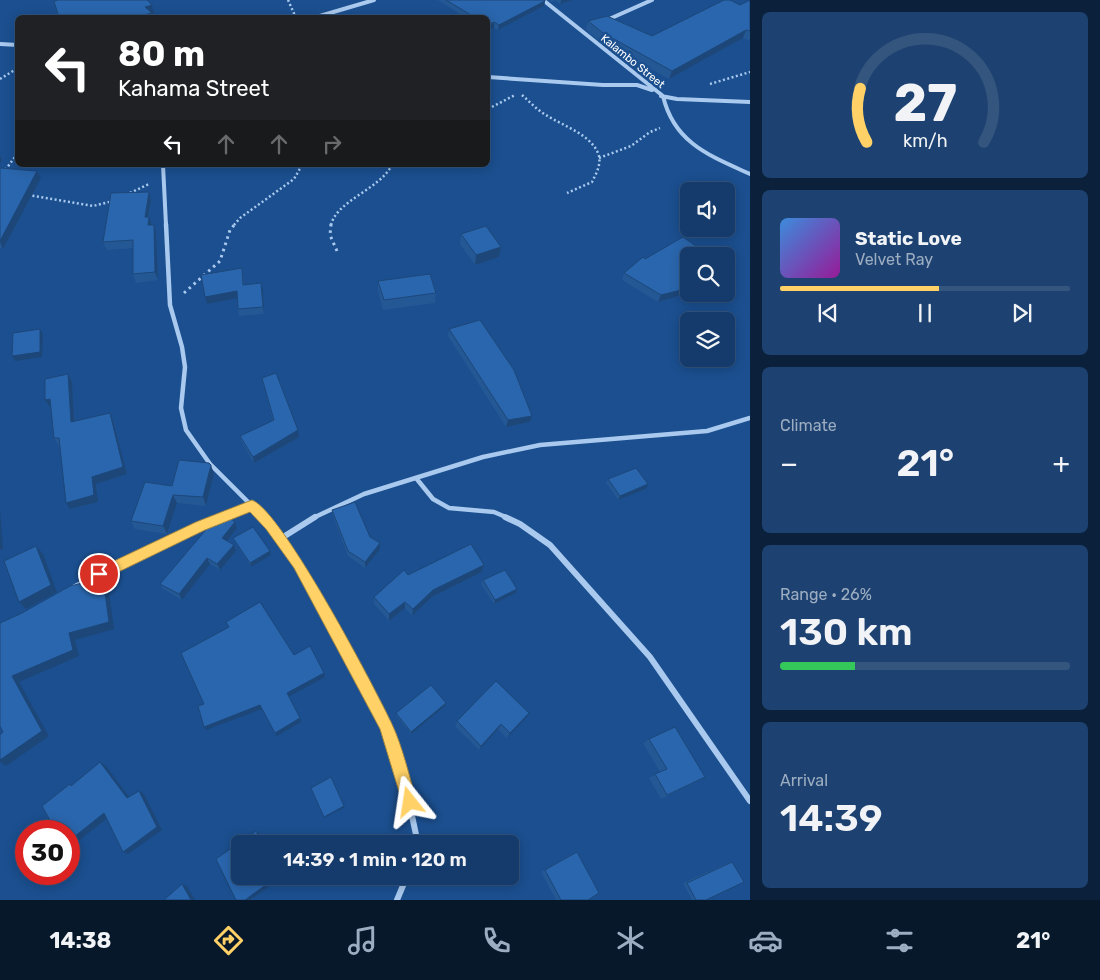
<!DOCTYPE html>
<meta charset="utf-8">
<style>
:root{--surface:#143b6b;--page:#1d4271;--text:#f1f3f6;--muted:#9dadc1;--line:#33557e;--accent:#ffd166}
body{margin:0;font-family:Rubik,sans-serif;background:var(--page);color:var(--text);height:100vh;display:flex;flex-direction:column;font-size:19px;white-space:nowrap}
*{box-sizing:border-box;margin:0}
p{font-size:16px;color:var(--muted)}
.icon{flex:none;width:28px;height:28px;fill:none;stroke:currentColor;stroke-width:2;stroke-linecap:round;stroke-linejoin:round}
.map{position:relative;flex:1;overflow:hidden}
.panel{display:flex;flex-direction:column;gap:12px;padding:12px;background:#0b203b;width:350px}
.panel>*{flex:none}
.guide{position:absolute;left:15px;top:15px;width:475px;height:152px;border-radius:8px;box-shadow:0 2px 12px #0003,0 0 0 1px var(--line);background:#202124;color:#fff;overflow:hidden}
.controls{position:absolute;left:680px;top:182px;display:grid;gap:10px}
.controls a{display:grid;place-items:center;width:55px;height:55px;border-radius:8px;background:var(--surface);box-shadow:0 2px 12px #0003,0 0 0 1px var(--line);font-size:25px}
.speed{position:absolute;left:15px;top:820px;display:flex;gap:10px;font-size:25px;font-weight:700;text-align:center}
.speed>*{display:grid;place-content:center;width:65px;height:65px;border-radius:50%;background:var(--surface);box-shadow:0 2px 12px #0003,0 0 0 1px var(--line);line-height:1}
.speed .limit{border:8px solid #d22;background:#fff;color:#111}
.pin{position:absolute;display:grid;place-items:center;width:42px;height:42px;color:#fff;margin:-21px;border:2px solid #fff;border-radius:50%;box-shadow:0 1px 5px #0007}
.me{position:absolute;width:55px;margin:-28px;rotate:345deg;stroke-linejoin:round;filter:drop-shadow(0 0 4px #0008)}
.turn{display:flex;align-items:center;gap:18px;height:105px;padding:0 20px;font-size:22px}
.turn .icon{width:65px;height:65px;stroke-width:2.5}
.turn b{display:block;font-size:35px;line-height:42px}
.lanes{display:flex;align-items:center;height:48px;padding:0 20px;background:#0003;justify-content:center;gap:25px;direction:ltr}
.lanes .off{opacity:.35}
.big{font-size:38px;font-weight:600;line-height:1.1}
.panel .widget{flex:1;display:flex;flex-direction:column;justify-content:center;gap:8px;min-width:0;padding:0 18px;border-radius:8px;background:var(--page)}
.panel .dial{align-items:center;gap:0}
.dial svg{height:130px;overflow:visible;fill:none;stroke:var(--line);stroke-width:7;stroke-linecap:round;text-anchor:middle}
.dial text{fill:var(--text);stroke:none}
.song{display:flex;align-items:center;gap:15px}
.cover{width:60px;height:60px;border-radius:8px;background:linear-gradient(135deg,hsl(210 70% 55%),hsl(300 70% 35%))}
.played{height:5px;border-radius:2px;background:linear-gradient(90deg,var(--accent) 55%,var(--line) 55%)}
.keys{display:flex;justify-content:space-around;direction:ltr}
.heat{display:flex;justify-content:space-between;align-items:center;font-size:28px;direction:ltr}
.charge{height:8px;border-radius:4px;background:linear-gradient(90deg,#34c759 26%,var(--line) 0)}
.trip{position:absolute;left:231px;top:835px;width:288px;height:50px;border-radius:8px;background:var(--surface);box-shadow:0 2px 12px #0003,0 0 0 1px var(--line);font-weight:600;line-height:50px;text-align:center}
.tab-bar{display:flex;height:80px;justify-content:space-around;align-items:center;background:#08182b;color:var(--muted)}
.tab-bar .icon{width:35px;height:35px}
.tab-bar .active{color:var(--accent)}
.tab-bar b{font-size:22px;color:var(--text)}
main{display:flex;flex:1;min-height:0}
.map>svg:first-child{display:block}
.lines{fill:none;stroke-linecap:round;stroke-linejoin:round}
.path-far1{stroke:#a9c9ee;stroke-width:2.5;stroke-dasharray:2 2.5;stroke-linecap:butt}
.path{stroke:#a9c9ee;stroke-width:3;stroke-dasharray:2.5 4;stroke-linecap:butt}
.minor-far2{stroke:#a9c9ee;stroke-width:4}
.minor-far1{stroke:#a9c9ee;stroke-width:4.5}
.minor{stroke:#a9c9ee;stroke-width:6}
.wall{fill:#245895}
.shaded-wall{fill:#1d4779}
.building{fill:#2a66ad;stroke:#1d4779}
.route{fill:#ffd166;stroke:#a68842}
.labels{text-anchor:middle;stroke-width:5;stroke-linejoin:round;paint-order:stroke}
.far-street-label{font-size:11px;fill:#fff;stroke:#1b4f8f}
</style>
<main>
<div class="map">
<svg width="750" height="900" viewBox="0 0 750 900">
<rect width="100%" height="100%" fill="#1b4f8f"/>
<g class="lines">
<!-- path-far1 -->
<path class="path-far1" d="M288 0 296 18
M0 79 18 68
M710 84 750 72
M522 95C530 102 537 110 546 115 563 126 593 135 599 156 601 165 596 174 592 182L567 193
M488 109 515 95
M599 158 631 146 650 132 660 128
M0 177 18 153
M130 193 149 184
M28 195 93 206 113 201
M234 225 240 218 294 179 302 165
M331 225C337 200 379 190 392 165"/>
<!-- path -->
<path class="path" d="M331 224 330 235 337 251
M184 293 220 261 230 230 235 224"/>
<!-- minor-far2 -->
<path class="minor-far2" d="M543 0 663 96C674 143 710 156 750 174
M313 18 374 0
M607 20 652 0
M0 44 18 45
M488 77 603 85H637L652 90
M661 96 677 99 750 102
M163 165 166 225"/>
<!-- minor-far1 -->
<path class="minor-far1" d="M166 224 170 305 182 347 185 367 181 408 186 430 210 464 264 518
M416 478 433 499 449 508 494 512 508 518
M220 518 252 506
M313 518 364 494 483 457 540 445 707 431 750 418"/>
<!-- minor -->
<path class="minor" d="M262 517 298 564 386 727 405 783 418 844
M505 517 520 524 550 545 650 657 750 801
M280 539 315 517
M75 587 200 526 223 517
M397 900 407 876"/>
</g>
<!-- wall -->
<path class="wall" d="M438 0H545V1L544 6 498 30 494 28 488 30V18H466Z
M548 0H573L560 4 555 0 552 2Z
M750 0V39L748 40 743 38 669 79 601 42 586 30 588 21 652 36 740 5Z
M0 168 41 178 3 249 0 248Z
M149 192 151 200 149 217 156 233 158 280 136 283 133 274V248L107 250 103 242Z
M461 234 501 247 499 257 475 265 460 244Z
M689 256V293L658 302 622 280 624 273 645 259Z
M243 276 244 285 263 291 264 314 239 316 238 309 237 298 207 304Z
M378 281 436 293 435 303 383 310 378 291Z
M449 329 532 416 530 422 506 427 448 336Z
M68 374 72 382 75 421 110 413 113 421 127 474 96 484 98 502 70 509 60 446H59L54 438 51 407H50L45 400Z
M262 378 299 437 254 463 242 442 240 436 273 421Z
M214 474 206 506 177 503 167 534 135 529 131 521 172 486Z
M608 479 646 489 618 500 606 483Z
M332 510 370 537 380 549 365 568 348 556 333 516Z
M235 522 237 528 227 541 234 545 236 551 220 570 210 564 182 600 163 589 160 584Z
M233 538 270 551 271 555 251 567 235 542Z
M484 565 482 572 432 597 412 616 405 608 389 621 374 604V597L408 575Z
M483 580 517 589 516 593 494 604 481 584Z
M446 703 445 706 411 734 396 715V713Z
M529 713 526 718 507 738 498 729 479 750 455 726 457 721Z
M649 739 705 777 661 799 649 778 660 772 643 743Z
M572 854 588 900H556L541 872Z
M732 862 706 900H692L683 883 728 863Z"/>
<!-- shaded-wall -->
<path class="shaded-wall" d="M561 0H573L560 4Z
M545 1 544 6 498 30 499 25Z
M152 5 154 14 152 15 153 18H130L145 7Z
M494 22V28L488 30V25Z
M746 30 743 38 669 79 672 71Z
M0 156 2 160 0 164Z
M37 171 41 178 3 249 0 242V241Z
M149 192 151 200 147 225 145 217Z
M149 217 152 225H148Z
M154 225 156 233 158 280 155 272Z
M501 247 499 257 475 265 476 255Z
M261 283 263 291 264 314 263 307Z
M689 288V293L658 302 661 295Z
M237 291 238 298 207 304 205 297Z
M40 329 43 334 42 357 15 361 12 356Z
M68 374 72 382 75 430 71 422Z
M50 399 55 407H50L45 400Z
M110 413 113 421 127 474 96 484 98 502 70 509 66 503 92 477Z
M532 416 530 422 506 427 508 420Z
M298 430 299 437 254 463 253 457Z
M211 465 214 474 206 506 203 497Z
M648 484 646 489 618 500 620 496Z
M173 495 177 503 167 534 163 526Z
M0 511 3 549 0 550Z
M235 522 237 528 225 544 222 538Z
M380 543V549L365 568V562Z
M234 545 236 551 220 570 217 564Z
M36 546 43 554 57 592 26 609 19 602Z
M270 551 271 555 251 567 250 563Z
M207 558 210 564 182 600 179 594Z
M484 565 482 572 432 597 412 616 413 609 433 590Z
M103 578 108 585 114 629 75 640 79 656 19 682 49 736 6 766 0 762 12 676 69 633Z
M517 589 516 593 494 604 495 600Z
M405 602V608L389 621V614Z
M324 673 325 677 288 697 287 693Z
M446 703 445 706 411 734V732Z
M260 705 262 709 206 730 204 727Z
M529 713 526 718 507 738 510 733Z
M300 718 301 722 277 736 275 733Z
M501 724 498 729 479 750 481 746Z
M100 762 106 766 133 802 127 798Z
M139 791 144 794 162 830 128 854 123 852Z
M344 806 345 807 324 818V817Z
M104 813 110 816 71 847 69 846V841Z
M256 831 259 833 264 844H263Z
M278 876 282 877 250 900H245Z
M182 884 187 886 195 900H191Z"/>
<!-- building -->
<path class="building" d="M58 0H147L152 5 145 7 152 13 130 18H59L54 1Z
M446 0H545V1L499 25 494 22 488 25V18H476Z
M724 0H730L740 5 750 0V31L746 30 672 71 603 33 588 21 607 16 652 36Z
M0 168 37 171 0 241Z
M149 192 145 217H149L148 225H154L155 272 133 274V240L103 242 111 193Z
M486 226 501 247 476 255 461 234Z
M683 237 710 256H689V288L661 295 624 273 643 257 645 259Z
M242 268 243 285 261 283 263 307 238 309 237 291 205 297 201 275Z
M430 274 436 293 384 300 378 281Z
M480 320 514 370 532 416 508 420 449 329Z
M40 329V352L12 356 13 333Z
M276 373 298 430 253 457 240 436 274 420 262 378Z
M68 374 71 422 110 413 123 467 92 477 94 495 66 503 59 438H54L50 399 45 400V379Z
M179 460 209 463 211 465 203 497 173 495 163 526 131 521 145 482 172 486Z
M636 468 648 484 620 496 608 479Z
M355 502 370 537 380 543 365 562 348 551 332 510Z
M225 514 235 522 222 538 234 545 217 564 207 558 179 594 160 584 215 519Z
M253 527 270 551 250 563 233 538Z
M471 544 484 565 433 590 413 609 405 602 389 614 374 597 404 570 408 575Z
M36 546 51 585 19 602 4 561Z
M505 570 517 589 495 600 483 580Z
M103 578 109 622 69 633 73 650 12 676 42 731 0 760V735L3 732 0 726V623L22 613 70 586Z
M260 602 294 655 310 646 324 673 287 693 300 718 275 733 260 705 204 727 198 706 204 704 181 653 229 627 226 622Z
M496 681 529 713 510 733 501 724 481 746 457 721Z
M431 685 446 703 411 732 396 713Z
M675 727 705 777 667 795 655 774 667 769 649 739Z
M100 762 127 798 139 791 157 827 123 852 104 813 69 841V831H56L42 806 70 784 71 786Z
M331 777 344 806 324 817 311 788Z
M256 831 263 844H240V876H278L245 900H236L216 859Z
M577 852 599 893 588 900H561L545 870Z
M732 862 744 882 706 900H696L687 883Z
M182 884 191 900H164Z"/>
<!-- route -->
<path class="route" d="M252 500C282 511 374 686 391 722 403 747 409 776 417 802L415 808 410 810 404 808 380 729 294 568 266 529 250 512 205 530 104 579H95L93 574 95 570 196 522Z"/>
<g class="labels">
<!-- far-street labels -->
<g class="far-street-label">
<text transform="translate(633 61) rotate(39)" y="4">Kalambo Street</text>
</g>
</g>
</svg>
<div class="controls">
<a><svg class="icon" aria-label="sound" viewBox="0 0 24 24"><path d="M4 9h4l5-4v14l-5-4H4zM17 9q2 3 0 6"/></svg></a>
<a><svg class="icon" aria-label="search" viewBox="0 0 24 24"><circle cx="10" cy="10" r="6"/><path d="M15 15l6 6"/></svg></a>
<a><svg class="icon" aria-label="layers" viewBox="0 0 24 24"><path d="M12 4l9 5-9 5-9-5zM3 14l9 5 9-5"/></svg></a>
</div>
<div class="speed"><div class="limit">30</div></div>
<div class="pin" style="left:99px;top:574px;background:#d93025"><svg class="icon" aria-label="arrive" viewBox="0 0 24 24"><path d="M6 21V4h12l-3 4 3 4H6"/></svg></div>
<svg class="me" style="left:410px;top:802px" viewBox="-20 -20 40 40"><path d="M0-17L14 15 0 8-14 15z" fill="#ffd166" stroke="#fff" stroke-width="4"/></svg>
<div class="trip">14:39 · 1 min · 120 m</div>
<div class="guide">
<div class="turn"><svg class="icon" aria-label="left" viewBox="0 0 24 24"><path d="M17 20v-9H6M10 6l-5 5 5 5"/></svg><div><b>80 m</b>Kahama Street</div></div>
<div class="lanes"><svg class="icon" aria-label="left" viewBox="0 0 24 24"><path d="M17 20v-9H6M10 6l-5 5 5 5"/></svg><svg class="icon off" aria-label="ahead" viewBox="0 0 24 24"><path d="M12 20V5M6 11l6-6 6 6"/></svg><svg class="icon off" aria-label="ahead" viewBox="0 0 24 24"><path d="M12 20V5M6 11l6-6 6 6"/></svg><svg class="icon off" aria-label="right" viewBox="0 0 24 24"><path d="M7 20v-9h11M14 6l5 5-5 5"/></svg></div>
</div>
</div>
<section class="panel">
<div class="widget dial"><svg viewBox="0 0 100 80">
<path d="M14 69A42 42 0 1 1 86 69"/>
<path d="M14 69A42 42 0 0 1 10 36" stroke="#ffd166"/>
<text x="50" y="56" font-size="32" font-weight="700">27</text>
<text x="50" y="72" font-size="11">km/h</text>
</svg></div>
<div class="widget">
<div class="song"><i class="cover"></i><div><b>Static Love</b><p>Velvet Ray</p></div></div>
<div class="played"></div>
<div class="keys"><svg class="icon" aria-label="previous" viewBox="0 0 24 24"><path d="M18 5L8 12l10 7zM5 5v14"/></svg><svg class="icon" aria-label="pause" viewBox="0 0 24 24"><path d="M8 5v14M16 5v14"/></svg><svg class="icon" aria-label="next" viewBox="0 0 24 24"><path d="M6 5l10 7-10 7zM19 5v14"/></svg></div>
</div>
<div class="widget"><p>Climate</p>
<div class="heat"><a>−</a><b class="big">21°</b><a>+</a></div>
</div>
<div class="widget"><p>Range · 26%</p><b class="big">130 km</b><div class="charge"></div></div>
<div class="widget"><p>Arrival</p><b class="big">14:39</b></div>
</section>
</main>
<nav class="tab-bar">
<b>14:38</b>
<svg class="icon active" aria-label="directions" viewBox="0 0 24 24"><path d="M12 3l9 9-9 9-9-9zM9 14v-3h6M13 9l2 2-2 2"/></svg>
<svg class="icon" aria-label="music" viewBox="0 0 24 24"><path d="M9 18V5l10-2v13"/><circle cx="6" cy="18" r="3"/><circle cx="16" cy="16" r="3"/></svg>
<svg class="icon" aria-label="phone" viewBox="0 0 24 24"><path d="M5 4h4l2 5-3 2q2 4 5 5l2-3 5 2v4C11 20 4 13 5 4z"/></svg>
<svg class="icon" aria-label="climate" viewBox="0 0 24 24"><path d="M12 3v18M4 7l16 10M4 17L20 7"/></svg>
<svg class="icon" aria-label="car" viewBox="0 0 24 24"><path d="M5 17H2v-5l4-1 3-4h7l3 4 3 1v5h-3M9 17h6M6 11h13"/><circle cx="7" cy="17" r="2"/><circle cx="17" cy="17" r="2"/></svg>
<svg class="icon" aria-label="filters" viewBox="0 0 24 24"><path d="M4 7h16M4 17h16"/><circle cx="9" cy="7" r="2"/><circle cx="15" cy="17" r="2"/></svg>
<b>21°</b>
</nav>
